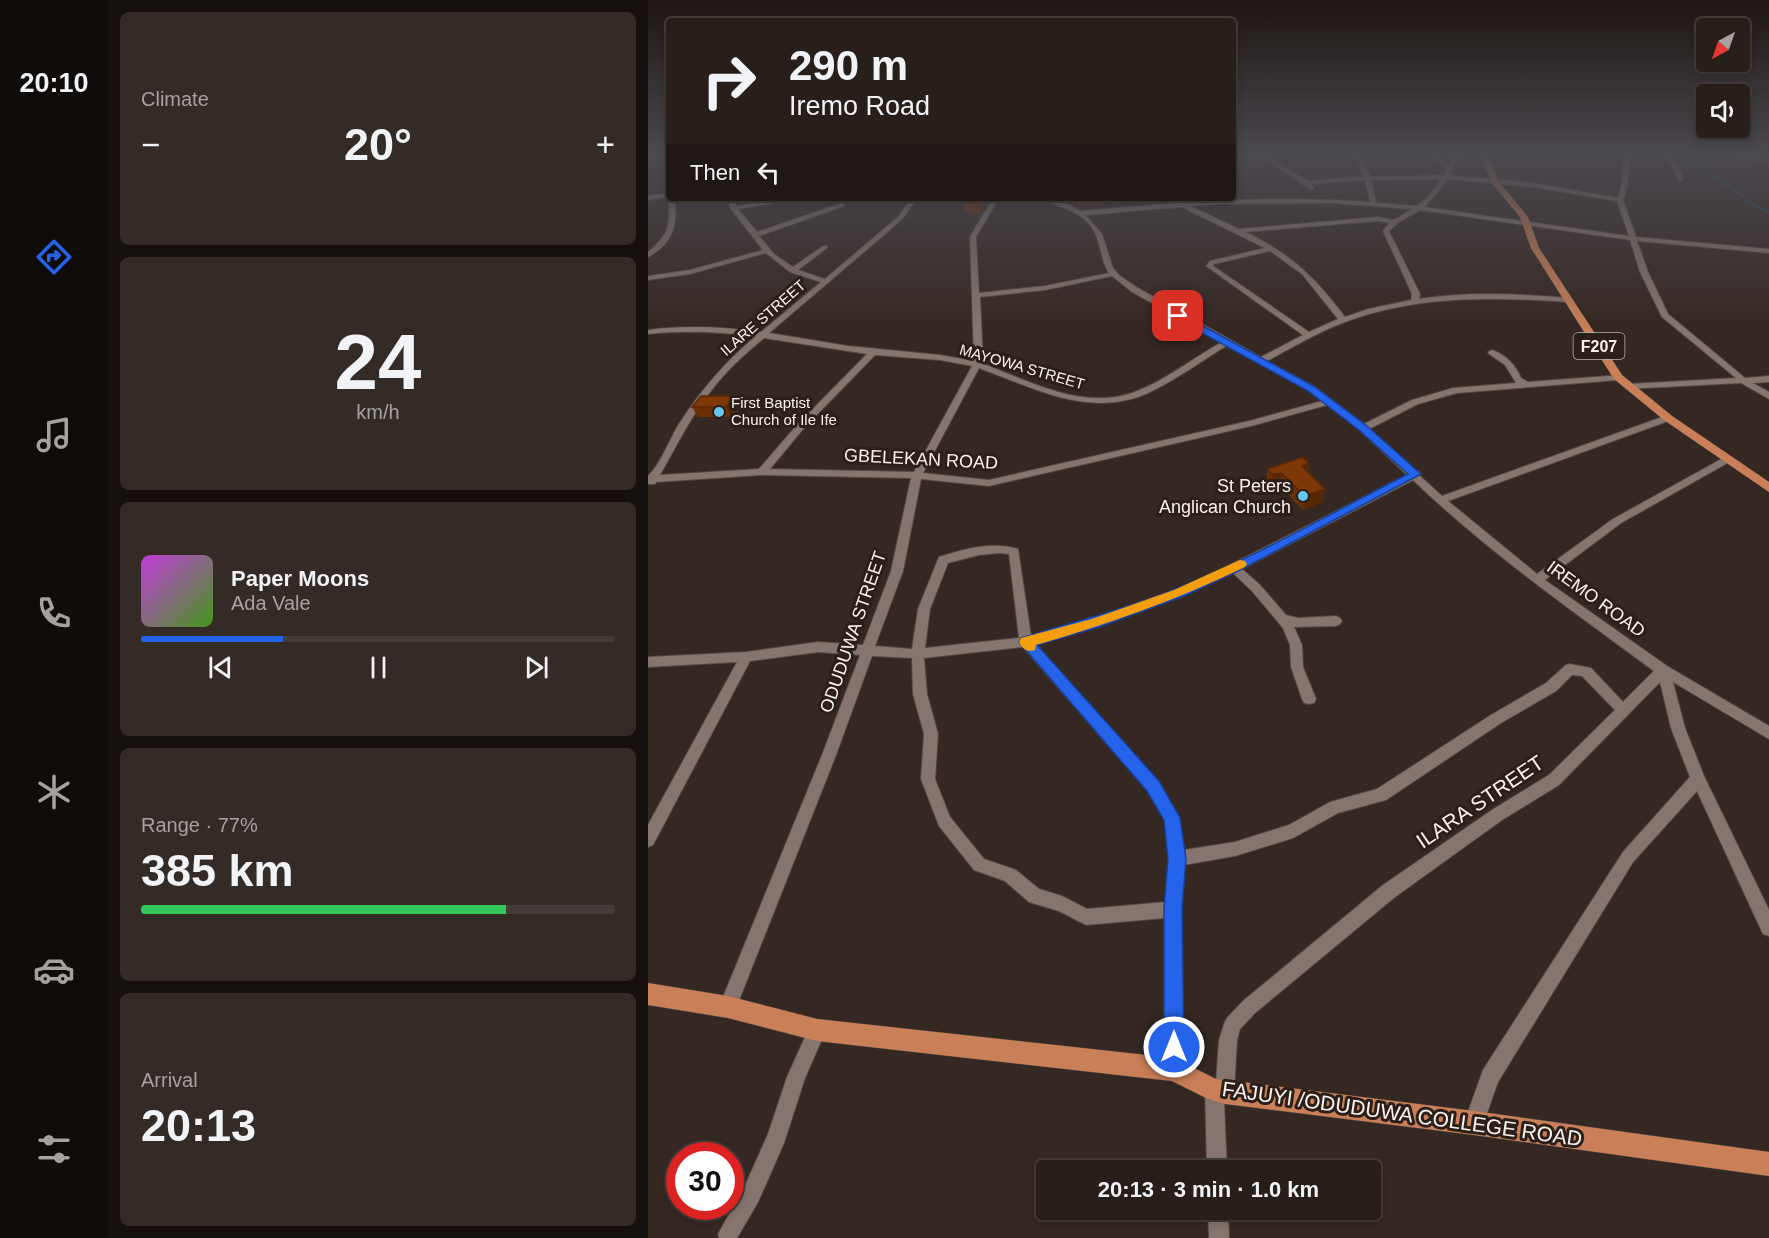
<!DOCTYPE html>
<meta charset="utf-8">
<style>
:root{--surface:#281e1a;--page:#342b27;--text:#f1f3f6;--muted:#a5a2a2;--line:#443c39;--accent:#2563eb}
body{margin:0;font-family:Helvetica,sans-serif;background:var(--page);color:var(--text);height:100vh;display:flex;flex-direction:column;font-size:22px;white-space:nowrap}
*{box-sizing:border-box;margin:0}
p{font-size:20px;color:var(--muted)}
.icon{flex:none;width:33px;height:33px;fill:none;stroke:currentColor;stroke-width:2;stroke-linecap:round;stroke-linejoin:round}
.map{position:relative;flex:1;overflow:hidden}
.drawer{display:flex;flex-direction:column;gap:12px;padding:12px;background:#16100e;width:540px}
.drawer>*{flex:none}
.top-card{position:absolute;left:18px;top:18px;width:570px;height:183px;border-radius:6px;box-shadow:0 3px 9px #0003,0 0 0 2px var(--line);background:#281e1a;color:var(--text);overflow:hidden}
.needle{width:39px;rotate:220deg}
.buttons{position:absolute;left:1048px;top:18px;display:grid;gap:12px}
.buttons a{display:grid;place-items:center;width:54px;height:54px;border-radius:6px;background:var(--surface);box-shadow:0 3px 9px #0003,0 0 0 2px var(--line);font-size:30px}
.speed{position:absolute;left:18px;top:1142px;display:flex;gap:12px;font-size:30px;font-weight:700;text-align:center}
.speed>*{display:grid;place-content:center;width:78px;height:78px;border-radius:50%;background:var(--surface);box-shadow:0 3px 9px #0003,0 0 0 2px var(--line);line-height:1}
.speed .limit{border:9px solid #d22;background:#fff;color:#111}
.pin{position:absolute;display:grid;place-items:center;width:51px;height:51px;color:#fff;margin:-26px;border-radius:12px;box-shadow:0 3px 9px #0006}
.me{position:absolute;width:66px;margin:-33px;rotate:0deg;stroke-linejoin:round;filter:drop-shadow(0 0 4px #0008)}
.turn{display:flex;align-items:center;gap:21px;height:126px;padding:0 24px;font-size:27px}
.turn .icon{width:78px;height:78px;stroke-width:2.5}
.turn b{display:block;font-size:42px;line-height:51px}
.then{display:flex;align-items:center;height:57px;padding:0 24px;background:#0003;gap:12px;font-size:22px}
.big{font-size:45px;font-weight:700;line-height:1.1}
.drawer .widget{flex:1;display:flex;flex-direction:column;justify-content:center;gap:9px;min-width:0;padding:0 21px;border-radius:9px;background:var(--page)}
.drawer .dial{align-items:center;gap:0}
.dial b{font-size:78px;line-height:1}
.song{display:flex;align-items:center;gap:18px}
.cover{width:72px;height:72px;border-radius:9px;background:linear-gradient(135deg,hsl(290 70% 55%),hsl(100 70% 35%))}
.played{height:6px;border-radius:3px;background:linear-gradient(90deg,var(--accent) 30%,var(--line) 30%)}
.keys{display:flex;justify-content:space-around;direction:ltr}
.heat{display:flex;justify-content:space-between;align-items:center;font-size:33px;direction:ltr}
.charge{height:9px;border-radius:4px;background:linear-gradient(90deg,#34c759 77%,var(--line) 0)}
.trip{position:absolute;left:388px;top:1160px;width:345px;height:60px;border-radius:6px;background:var(--surface);box-shadow:0 3px 9px #0003,0 0 0 2px var(--line);font-weight:700;line-height:60px;text-align:center}
main{display:flex;flex:1;min-height:0}
.dock{display:flex;flex-direction:column;width:108px;justify-content:space-around;align-items:center;background:#100c0a;color:var(--muted)}
.dock .icon{width:42px;height:42px}
.dock .on{color:var(--accent)}
.dock b{font-size:27px;color:var(--text)}
.map>svg:first-child{display:block}
.lines{fill:none;stroke-linecap:round;stroke-linejoin:round}
.stream{stroke:#005c7b;stroke-width:1.5}
.minor-casing{stroke:#514741;stroke-width:2}
.major-casing{stroke:#514741;stroke-width:1}
.minor{fill:#85756e;fill-rule:evenodd}
.major{fill:#c97f57;fill-rule:evenodd}
.wall{fill:#6c3007}
.shaded-wall{fill:#582706}
.building{fill:#7e3808;stroke:#582706;stroke-width:1.5}
.route{fill:#2563eb;stroke:#184099;stroke-width:1.5}
.slow{fill:#f59e0b}
.poi-dot{fill:#66c4ef;stroke:#2b1f19;stroke-width:2}
.labels{text-anchor:middle;stroke-width:6;stroke-linejoin:round;paint-order:stroke}
.far-street-label{font-size:15px;fill:#faf1ed;stroke:#2b1f19}
.far-poi-label{font-size:15px;fill:#faf1ed;stroke:#2b1f19;text-anchor:start}
.shield{fill:#2b1f19;stroke:#bcb2ad;stroke-width:1.5}
.shield-label{font-size:16px;font-weight:bold;fill:#faf1ed}
.street-label{font-size:18px;fill:#faf1ed;stroke:#2b1f19}
.poi-label{font-size:18px;fill:#faf1ed;stroke:#2b1f19;text-anchor:end}
.near-street-label{font-size:21px;fill:#faf1ed;stroke:#2b1f19}
</style>
<main>
<nav class="dock">
<b>20:10</b>
<svg class="icon on" aria-label="directions" viewBox="0 0 24 24"><path d="M12 3l9 9-9 9-9-9zM9 14v-3h6M13 9l2 2-2 2"/></svg>
<svg class="icon" aria-label="music" viewBox="0 0 24 24"><path d="M9 18V5l10-2v13"/><circle cx="6" cy="18" r="3"/><circle cx="16" cy="16" r="3"/></svg>
<svg class="icon" aria-label="phone" viewBox="0 0 24 24"><path d="M5 4h4l2 5-3 2q2 4 5 5l2-3 5 2v4C11 20 4 13 5 4z"/></svg>
<svg class="icon" aria-label="climate" viewBox="0 0 24 24"><path d="M12 3v18M4 7l16 10M4 17L20 7"/></svg>
<svg class="icon" aria-label="car" viewBox="0 0 24 24"><path d="M5 17H2v-5l4-1 3-4h7l3 4 3 1v5h-3M9 17h6M6 11h13"/><circle cx="7" cy="17" r="2"/><circle cx="17" cy="17" r="2"/></svg>
<svg class="icon" aria-label="filters" viewBox="0 0 24 24"><path d="M4 7h16M4 17h16"/><circle cx="9" cy="7" r="2"/><circle cx="15" cy="17" r="2"/></svg>
</nav>
<section class="drawer">
<div class="widget"><p>Climate</p>
<div class="heat"><a>−</a><b class="big">20°</b><a>+</a></div>
</div>
<div class="widget dial"><b>24</b><p>km/h</p></div>
<div class="widget">
<div class="song"><i class="cover"></i><div><b>Paper Moons</b><p>Ada Vale</p></div></div>
<div class="played"></div>
<div class="keys"><svg class="icon" aria-label="previous" viewBox="0 0 24 24"><path d="M18 5L8 12l10 7zM5 5v14"/></svg><svg class="icon" aria-label="pause" viewBox="0 0 24 24"><path d="M8 5v14M16 5v14"/></svg><svg class="icon" aria-label="next" viewBox="0 0 24 24"><path d="M6 5l10 7-10 7zM19 5v14"/></svg></div>
</div>
<div class="widget"><p>Range · 77%</p><b class="big">385 km</b><div class="charge"></div></div>
<div class="widget"><p>Arrival</p><b class="big">20:13</b></div>
</section>
<div class="map">
<svg width="1121" height="1238" viewBox="0 0 1121 1238">
<rect width="100%" height="100%" fill="#352822"/>
<g class="lines">
<!-- stream -->
<path class="stream" d="M1031 156 1083 187 1107 206 1121 212"/>
<!-- minor casing -->
<g class="minor-casing">
<path id="minor" d="M0 156H21V159H0Z
M585 156H619L660 181 716 177 706 156H712L722 177 796 175 799 169 784 156H790L801 165 806 156H812L801 175 885 183 970 198 973 188 976 156H982L979 188 975 200 988 237 1121 249V253L989 241 1000 272 1020 314 1097 378 1121 376V382L1105 383 1121 392V399L1093 383 978 389V385L981 384 1088 378 1014 317 992 272 982 240 772 210 751 222 741 231 772 294 771 299C820 291 871 294 921 298L925 300 921 302C845 297 769 295 697 322 670 332 645 347 619 361L667 387 716 424 764 400 805 388 868 383 857 365 841 354 840 352 844 350C858 355 867 364 873 378L880 382 973 375V379L970 380 809 393 770 404 721 429 767 471 772 472V476L794 496 1017 416H1023V420L800 501 889 574 965 519 1077 457H1083V461L973 523 897 580 1019 666 1121 726V739L1025 682 1037 728 1056 776 1121 910V936L1115 934 1049 791 985 862 850 1082 833 1130 826 1133 819 1130 816 1123 835 1070 975 852 1042 777 1023 728 1012 682 911 785 854 820 747 897 607 1013 592 1029 589 1040 586 1092 584 1099 576 1101 579 1170H559L557 1090 559 1083 568 1082 571 1040 576 1024 579 1018 595 1001 735 885 844 810 901 775 967 710 934 676 924 675 908 691 853 723 738 800 690 813 645 838 587 856 536 865 533 909 535 1070 533 1077 526 1079 519 1077 517 1070V918L438 925 411 911 381 902 357 881 326 870 291 826 273 779 276 734 265 694 264 658 224 656 188 755 86 1013 80 1016 74 1013 71 1007 174 755 212 655 170 652 102 661 5 845 0 847V825L89 662 0 667V657L98 652 170 642 215 645 243 571 263 478 114 475 8 482 7 484H0V476C13 464 21 440 31 424 53 390 77 362 108 336 71 332 37 330 0 334V330C38 325 75 327 113 332L173 282 142 272 118 253 42 274 0 280V276L42 270 115 250 82 208 80 198H86L88 206 142 198H157L90 209 109 232 191 204V198H197L196 206 111 236 126 254 145 267 175 246H179V248L150 270 177 279 251 216 263 198H269L255 218 243 229 121 333 200 346 292 355 326 361 322 237 345 198H351L328 237 331 293 397 286 461 273C454 263 454 252 450 241 441 210 413 209 390 198 406 198 419 203 433 211 529 203 625 194 722 202L717 180 663 184 666 188 663 190 617 159H585ZM794 179 780 197 769 206 728 203 723 180ZM799 179 885 187 969 201 981 236 776 207 789 193ZM684 203 764 209 746 220 730 217 591 229 542 206 571 204ZM534 207 617 248 562 261 558 266 655 335 613 357 490 288 472 276 465 268 454 234 437 215ZM730 221 742 223 735 231 764 294 763 300 720 309 697 317C666 276 644 255 598 232ZM622 251 654 274 690 319 661 332 565 266 566 264ZM464 276 484 292 574 342C547 357 522 377 494 389 440 414 384 382 333 363L335 360 332 297 397 290ZM116 338 219 354 149 425 111 469 12 475C29 445 44 414 66 387 81 368 98 353 116 338ZM580 345 661 391 674 401 601 421 341 480 275 473 331 368C386 388 442 419 500 393 528 380 553 361 580 345ZM227 355 292 360 324 366 266 472 122 469 155 429ZM679 405 712 430 759 475 582 565 527 590 444 619 383 636 370 549C344 541 316 549 291 557L270 609 264 649 227 646 255 571 273 479 341 486 603 426ZM765 480C839 551 923 610 1006 671L975 702 943 668 922 664 918 665 898 683 843 715 729 789 682 802 641 825 587 842 536 850 531 818 510 781 387 644C455 625 521 603 585 573L604 591 635 628 642 645 643 667 654 699 656 703 661 704 666 703 668 699 655 667 654 645 646 627 688 626 692 624 694 621 692 618 688 616 650 618 638 615 612 585 594 569ZM351 553 361 554 371 638 277 648 282 609 300 563 331 555ZM375 647 500 791 517 819 521 859 518 902 439 909 414 896 391 889 368 870 336 859 302 817 287 779 290 734 279 694 276 658Z
M1014 156C1028 156 1034 169 1034 181H1030L1026 167Z
M1089 156 1121 160V164L1092 158Z
M21 193V197L0 200V196Z
M21 198H27C29 225 26 243 0 257V252C22 234 22 225 21 198Z
M169 1021 175 1024 178 1030 157 1078 136 1143 110 1202 89 1238H71L70 1234 96 1188 120 1134 139 1077 163 1024Z
M560 1209H580L581 1238H561Z"/>
</g>
<!-- major casing -->
<g class="major-casing">
<path id="major" d="M834 156H840L850 181 880 217 891 248 974 375 1024 416 1121 482V492L1016 420 966 379 883 248 872 217 843 182Z
M0 983 80 996 169 1019 526 1058 568 1079 577 1080 826 1111 1121 1152V1176L826 1135 577 1104 558 1098 524 1081 169 1041 80 1018 0 1005Z"/>
</g>
<!-- minor -->
<use href="#minor" class="minor"/>
<!-- major -->
<use href="#major" class="major"/>
</g>
<!-- wall -->
<path class="wall" d="M320 198H342L332 213 317 212 315 203Z
M421 198H451V203L433 205Z
M86 396 91 406 83 417H50L44 407Z
M661 463 660 473 677 489 675 502 655 510 632 486 624 489 618 482 619 469Z"/>
<!-- shaded-wall -->
<path class="shaded-wall" d="M221 198H229L230 201 222 203Z
M334 198H342L332 213 330 204Z
M432 198H451V203L433 205Z
M86 396 91 406 83 417 78 407Z
M661 463 660 477 654 466Z
M633 473 632 486 624 489 625 475Z
M677 489 675 502 655 510 657 496Z"/>
<!-- building -->
<path class="building" d="M320 198H334L330 204 315 203Z
M53 396H86L78 407H44Z
M654 457 661 463 654 466 677 489 657 496 633 473 625 475 619 469Z"/>
<!-- sky -->
<linearGradient id="sky" x2="0" y2="1"><stop stop-color="#1d1613"/><stop offset="0.47" stop-color="#4b484f"/><stop offset="1" stop-color="#4b484f" stop-opacity="0"/></linearGradient>
<rect width="1121" height="329" fill="url(#sky)"/>
<!-- route -->
<path class="route" d="M527 314H533L667 387 719 426 773 474 590 571 536 596 451 627 389 645 511 781 532 818 538 859 534 909 536 1047 533 1054 526 1057 519 1054 516 1047V909L520 859 516 820 499 791 371 642 373 638C424 622 476 610 526 590 606 558 683 513 760 474L711 430 660 391 527 318Z"/>
<!-- slow -->
<path class="slow" d="M592 560 597 561 599 564 597 567C528 600 461 624 388 645L387 650C379 653 375 649 371 642L373 638 444 619 526 590Z"/>
<!-- markers -->
<g class="poi-dot">
<circle cx="71" cy="412" r="6"/>
<circle cx="655" cy="496" r="6"/>
</g>
<g class="labels">
<!-- far-street labels -->
<g class="far-street-label">
<text transform="translate(115 318) rotate(-41)" y="5">ILARE STREET</text>
<text transform="translate(374 367) rotate(16)" y="5">MAYOWA STREET</text>
</g>
<!-- far-poi labels -->
<g class="far-poi-label">
<text x="83" y="408">First Baptist<tspan x="83" dy="17">Church of Ile Ife</tspan></text>
</g>
<!-- shield labels -->
<rect class="shield" x="925.5" y="333" width="51" height="26" rx="4.5"/>
<g class="shield-label">
<text x="951" y="352">F207</text>
</g>
<!-- street labels -->
<g class="street-label">
<text transform="translate(273 459) rotate(3)" y="6">GBELEKAN ROAD</text>
<text transform="translate(948 599) rotate(36)" y="6">IREMO ROAD</text>
<text transform="translate(205 632) rotate(-71)" y="6">ODUDUWA STREET</text>
</g>
<!-- poi labels -->
<g class="poi-label">
<text x="643" y="492">St Peters<tspan x="643" dy="21">Anglican Church</tspan></text>
</g>
<!-- near-street labels -->
<g class="near-street-label">
<text transform="translate(832 802) rotate(-34)" y="7">ILARA STREET</text>
<text transform="translate(754 1114) rotate(8)" y="7">FAJUYI /ODUDUWA COLLEGE ROAD</text>
</g>
</g>
</svg>
<div class="buttons">
<a><svg class="needle" viewBox="-14 -14 28 28"><path d="M0-13l5 13h-10z" fill="#e53935"/><path d="M0 13l5-13h-10z" fill="#a5a2a2"/></svg></a>
<a><svg class="icon" aria-label="sound" viewBox="0 0 24 24"><path d="M4 9h4l5-4v14l-5-4H4zM17 9q2 3 0 6"/></svg></a>
</div>
<div class="speed"><div class="limit">30</div></div>
<div class="pin" style="left:530px;top:316px;background:#d93025"><svg class="icon" aria-label="arrive" viewBox="0 0 24 24"><path d="M6 21V4h12l-3 4 3 4H6"/></svg></div>
<svg class="me" style="left:526px;top:1047px" viewBox="-20 -20 40 40"><circle r="17" fill="#2563eb" stroke="#fff" stroke-width="3"/><path d="M0-11L8 9 0 5-8 9z" fill="#fff"/></svg>
<div class="trip">20:13 · 3 min · 1.0 km</div>
<div class="top-card">
<div class="turn"><svg class="icon" aria-label="right" viewBox="0 0 24 24"><path d="M7 20v-9h11M14 6l5 5-5 5"/></svg><div><b>290 m</b>Iremo Road</div></div>
<div class="then">Then<svg class="icon" aria-label="left" viewBox="0 0 24 24"><path d="M17 20v-9H6M10 6l-5 5 5 5"/></svg></div>
</div>
</div>
</main>
